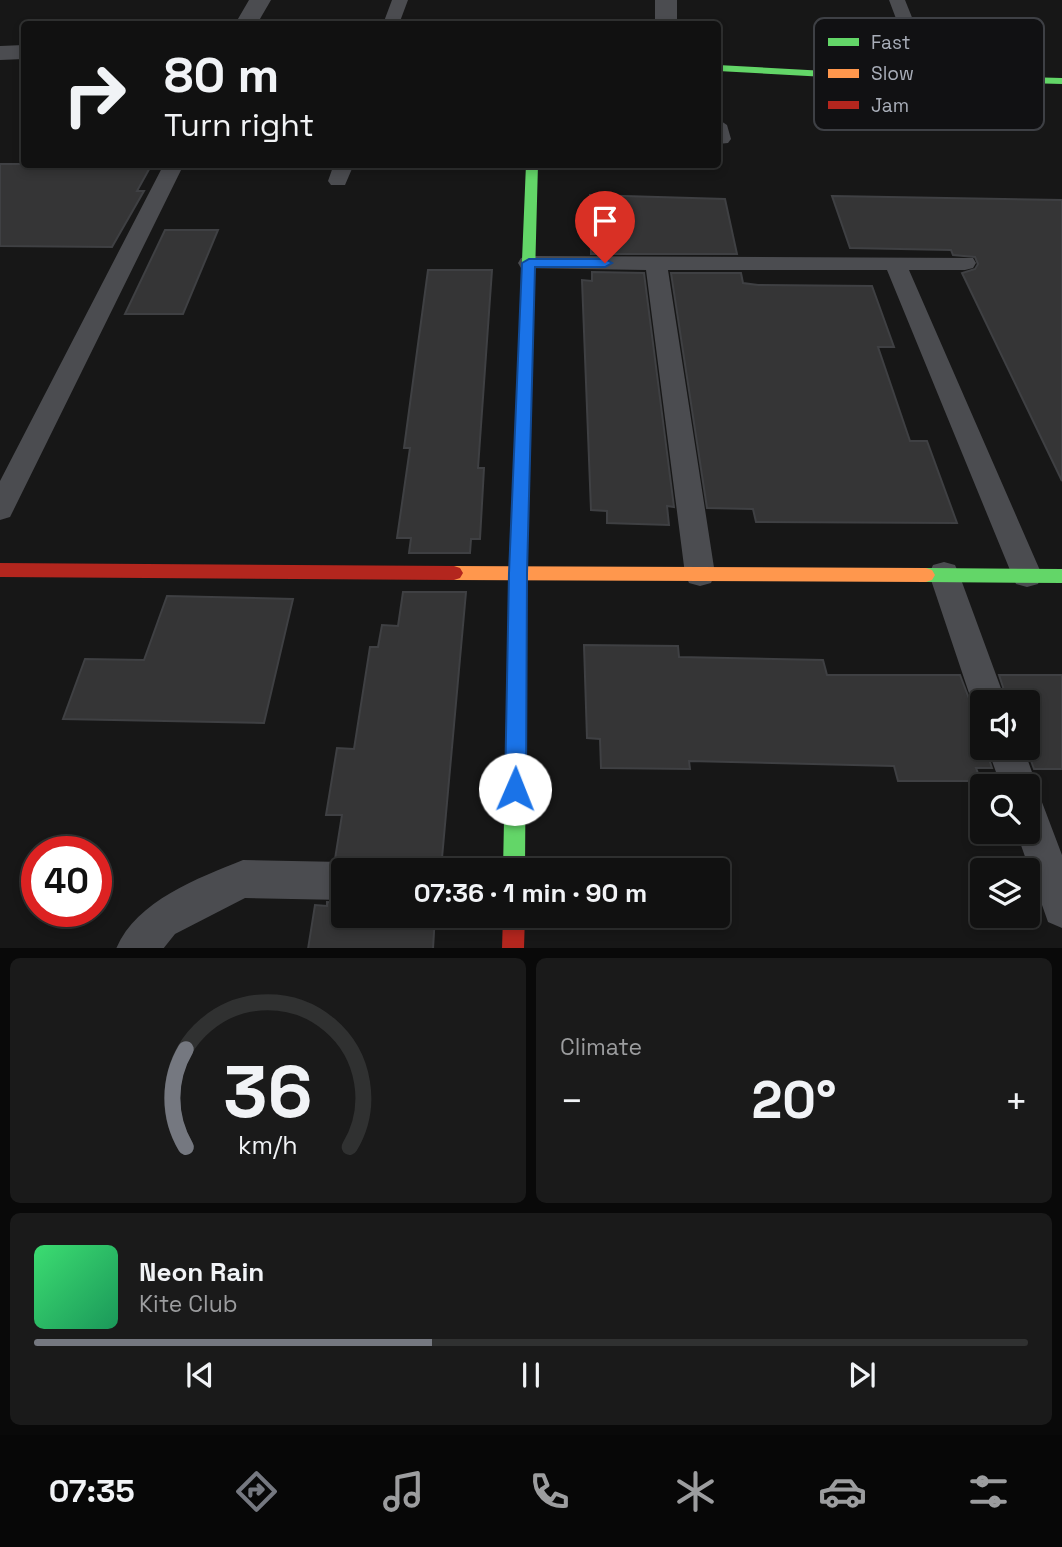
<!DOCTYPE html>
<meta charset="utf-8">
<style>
:root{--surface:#111;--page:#1a1a1a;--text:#f1f3f6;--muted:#9c9d9f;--line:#303131;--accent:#757880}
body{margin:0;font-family:"Space Grotesk",sans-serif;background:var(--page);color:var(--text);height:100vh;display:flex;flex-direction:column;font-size:26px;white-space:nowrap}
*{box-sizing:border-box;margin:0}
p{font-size:23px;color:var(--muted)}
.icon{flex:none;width:38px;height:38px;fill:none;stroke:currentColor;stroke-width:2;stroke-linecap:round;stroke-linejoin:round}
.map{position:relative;height:948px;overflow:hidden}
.sheet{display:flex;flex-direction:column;gap:10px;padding:10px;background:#090909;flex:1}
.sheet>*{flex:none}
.banner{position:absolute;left:21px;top:21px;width:700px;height:147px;border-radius:7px;box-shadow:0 4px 10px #0003,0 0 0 2px var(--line);background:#111;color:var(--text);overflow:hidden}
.fabs{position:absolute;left:970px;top:690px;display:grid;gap:14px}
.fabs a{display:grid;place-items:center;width:70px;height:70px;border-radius:7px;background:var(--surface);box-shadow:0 4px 10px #0003,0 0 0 2px var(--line);font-size:35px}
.speed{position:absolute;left:21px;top:836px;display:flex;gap:14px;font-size:35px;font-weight:700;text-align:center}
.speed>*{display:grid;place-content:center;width:91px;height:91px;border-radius:50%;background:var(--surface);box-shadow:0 4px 10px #0003,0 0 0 2px var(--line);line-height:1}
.speed .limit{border:10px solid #d22;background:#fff;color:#111}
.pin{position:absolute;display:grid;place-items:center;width:60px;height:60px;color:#fff;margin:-72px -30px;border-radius:50% 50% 50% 0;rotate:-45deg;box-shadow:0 0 7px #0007}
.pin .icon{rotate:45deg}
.me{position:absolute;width:77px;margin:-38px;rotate:1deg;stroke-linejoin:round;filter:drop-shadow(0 0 5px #0008)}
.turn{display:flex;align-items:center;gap:24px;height:147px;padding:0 28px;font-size:32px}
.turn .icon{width:91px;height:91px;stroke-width:2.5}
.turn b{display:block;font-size:49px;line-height:60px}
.big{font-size:52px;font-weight:700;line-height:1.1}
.sheet .widget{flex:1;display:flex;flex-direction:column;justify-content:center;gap:10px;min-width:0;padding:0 24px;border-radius:10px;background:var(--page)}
.sheet .dial{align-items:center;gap:0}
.dial svg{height:182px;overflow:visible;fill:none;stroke:var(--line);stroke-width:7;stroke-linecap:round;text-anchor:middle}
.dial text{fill:var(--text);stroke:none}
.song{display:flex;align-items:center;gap:21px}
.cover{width:84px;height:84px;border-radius:10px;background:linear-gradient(135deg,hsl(140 70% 55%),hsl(150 70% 35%))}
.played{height:7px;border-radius:4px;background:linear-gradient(90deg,var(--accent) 40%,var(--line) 40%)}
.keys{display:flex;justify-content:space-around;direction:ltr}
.heat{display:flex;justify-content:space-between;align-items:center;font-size:38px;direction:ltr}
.sheet .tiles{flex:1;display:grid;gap:10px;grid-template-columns:1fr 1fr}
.widget:last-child{grid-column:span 2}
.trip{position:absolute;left:331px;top:858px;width:399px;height:70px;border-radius:7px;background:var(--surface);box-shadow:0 4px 10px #0003,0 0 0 2px var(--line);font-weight:700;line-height:70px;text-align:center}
.dock{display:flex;height:112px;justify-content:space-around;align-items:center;background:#070707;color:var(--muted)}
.dock .icon{width:49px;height:49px}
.dock .on{color:var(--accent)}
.dock b{font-size:32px;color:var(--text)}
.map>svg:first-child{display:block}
.building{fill:#353536;stroke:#3f4043;stroke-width:2}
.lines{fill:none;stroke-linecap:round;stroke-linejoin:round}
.lane{fill:#4b4c50;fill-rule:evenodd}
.street{fill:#4b4c50;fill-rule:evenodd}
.fast{fill:#63d668;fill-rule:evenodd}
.slow{fill:#ff974d;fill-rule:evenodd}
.jam{fill:#b3261e;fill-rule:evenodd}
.route{fill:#1a73e8;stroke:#114b97;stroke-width:2}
.key{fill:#111113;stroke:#3e4045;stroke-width:2}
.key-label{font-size:19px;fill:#a8adb8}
</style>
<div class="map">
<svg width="1062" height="949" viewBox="0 0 1062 949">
<rect width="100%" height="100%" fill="#171717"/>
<!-- building -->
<path class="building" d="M0 164H152L137 191H144L112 247 0 246Z
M590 195 725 199 737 254H591Z
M832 196 1062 200V481L962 273 975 269 978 264 975 257 953 255 951 250 850 248Z
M165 230H218L183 314H125Z
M428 270H492L478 468H484L480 539H471L470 553H409L411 538H397L410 448H404Z
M592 272 644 273 674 507 667 506 669 525 607 523V511L591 510 582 280 592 281Z
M671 273H741L743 283 758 285 872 286 894 347H878L910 441H927L957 523 756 522 753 509 707 508Z
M403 592H466L442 858H440L439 870H360L344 860 335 859 342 815H326L337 748 354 749 370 647H378L382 625 398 626Z
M167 596 293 599 264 723 63 719 85 659 144 660Z
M584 645 678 646 679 657 823 660 827 675H960L975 714 982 717V747H985L992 768H976L981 781H898L894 766 689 761 690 769 601 768 600 739 587 738Z
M999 675H1062V769H1034L1026 747 1027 702H1008Z
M327 902 343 903V915H435L433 949H308L315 905 327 906Z"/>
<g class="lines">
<!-- lane -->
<path class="lane" d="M392 0H408L399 24H383Z
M889 0H905L936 77 933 81 927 82 918 77Z
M718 119 727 125 731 139 728 143 718 144Z
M164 164H184L14 509 10 517 0 520V481Z
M334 164H354L345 185H331L328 181Z
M529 256 973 258 976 263 973 268 965 270H909L1042 575 1038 584 1027 587 1016 584 1012 575 887 270H668L715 574 711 583 700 586 689 583 685 574 646 270 521 268 518 263 521 258Z
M944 562 955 565 959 574 1006 702H982V715L977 713 972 702 929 574 933 565Z
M987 747H1023L1037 786 1033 795 1040 797 1062 855V928L1048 922 1016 831H1027V786H1001Z
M243 860 343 862 358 870H343V900L245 898 175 934 163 949H116C136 901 198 878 243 860Z"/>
<!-- street -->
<path class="street" d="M249 0H271L257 24H235Z
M655 0H677V24H655Z
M24 45V59L0 60V46Z"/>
<!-- fast -->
<path class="fast" d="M718 65 844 72 1062 78V84L844 78 718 71Z
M526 164H538L527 573 525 870H503L509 573Z
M926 568 1062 569V583L926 582 920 580 917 575 920 570Z"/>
<!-- slow -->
<path class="slow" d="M454 566 926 568 932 570 935 575 932 580 926 582 454 580 448 578 445 573 448 568Z"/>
<!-- jam -->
<path class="jam" d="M0 563 454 566 460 568 463 573 460 578 454 580 0 577Z
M503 915H525L524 949H502Z"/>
</g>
<!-- route -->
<path class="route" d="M529 259H605L612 263 605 267H535L527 573 526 789 523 796 515 799 508 796 505 789 509 573 522 263Z"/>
<!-- legend -->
<rect x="814" y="18" width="230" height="112" rx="10" class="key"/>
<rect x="828" y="38" width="31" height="8" fill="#63d668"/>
<rect x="828" y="69" width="31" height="9" fill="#ff974d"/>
<rect x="828" y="101" width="31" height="8" fill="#b3261e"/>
<g class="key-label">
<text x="871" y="49">Fast</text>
<text x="871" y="80">Slow</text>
<text x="871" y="112">Jam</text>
</g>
</svg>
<div class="fabs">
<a><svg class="icon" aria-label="sound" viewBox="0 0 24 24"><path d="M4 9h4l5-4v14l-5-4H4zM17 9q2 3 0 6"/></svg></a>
<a><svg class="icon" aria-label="search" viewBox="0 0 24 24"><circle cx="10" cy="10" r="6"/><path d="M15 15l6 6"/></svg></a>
<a><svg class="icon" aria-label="layers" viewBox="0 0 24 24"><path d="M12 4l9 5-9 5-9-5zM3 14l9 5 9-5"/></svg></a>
</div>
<div class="speed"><div class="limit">40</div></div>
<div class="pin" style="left:605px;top:263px;background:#d93025"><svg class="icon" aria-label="arrive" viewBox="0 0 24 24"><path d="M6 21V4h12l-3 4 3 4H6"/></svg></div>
<svg class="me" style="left:515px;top:789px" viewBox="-20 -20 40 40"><circle r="19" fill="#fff"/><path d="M0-13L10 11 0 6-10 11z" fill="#1a73e8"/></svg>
<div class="trip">07:36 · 1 min · 90 m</div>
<div class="banner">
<div class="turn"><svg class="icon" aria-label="right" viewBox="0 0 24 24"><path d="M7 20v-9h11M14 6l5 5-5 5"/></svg><div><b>80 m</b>Turn right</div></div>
</div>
</div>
<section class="sheet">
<div class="tiles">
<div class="widget dial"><svg viewBox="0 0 100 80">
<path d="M14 69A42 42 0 1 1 86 69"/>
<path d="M14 69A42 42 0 0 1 14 26" stroke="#757880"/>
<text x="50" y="56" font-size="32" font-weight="700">36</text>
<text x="50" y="72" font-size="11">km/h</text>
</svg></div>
<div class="widget"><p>Climate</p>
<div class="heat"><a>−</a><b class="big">20°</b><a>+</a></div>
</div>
<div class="widget">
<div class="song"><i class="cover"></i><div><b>Neon Rain</b><p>Kite Club</p></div></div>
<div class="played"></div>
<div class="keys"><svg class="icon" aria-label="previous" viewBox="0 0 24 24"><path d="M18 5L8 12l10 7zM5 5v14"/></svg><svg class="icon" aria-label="pause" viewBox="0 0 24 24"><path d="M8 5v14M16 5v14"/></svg><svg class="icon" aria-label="next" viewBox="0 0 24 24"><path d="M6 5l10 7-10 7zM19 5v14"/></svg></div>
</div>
</div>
</section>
<nav class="dock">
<b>07:35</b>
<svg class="icon on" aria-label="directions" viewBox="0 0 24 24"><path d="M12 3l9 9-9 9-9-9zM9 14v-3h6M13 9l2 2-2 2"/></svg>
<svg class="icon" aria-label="music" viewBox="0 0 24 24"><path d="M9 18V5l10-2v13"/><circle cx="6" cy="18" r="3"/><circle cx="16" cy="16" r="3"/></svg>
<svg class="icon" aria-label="phone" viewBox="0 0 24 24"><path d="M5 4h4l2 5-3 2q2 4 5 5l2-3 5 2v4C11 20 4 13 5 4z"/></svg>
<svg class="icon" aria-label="climate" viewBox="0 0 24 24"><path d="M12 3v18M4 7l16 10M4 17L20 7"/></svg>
<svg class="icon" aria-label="car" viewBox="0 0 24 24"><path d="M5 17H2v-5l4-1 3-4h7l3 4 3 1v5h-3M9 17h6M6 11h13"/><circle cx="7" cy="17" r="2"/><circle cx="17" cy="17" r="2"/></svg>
<svg class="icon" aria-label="filters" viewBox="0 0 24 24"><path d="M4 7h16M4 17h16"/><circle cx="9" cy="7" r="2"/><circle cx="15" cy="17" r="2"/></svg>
</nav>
